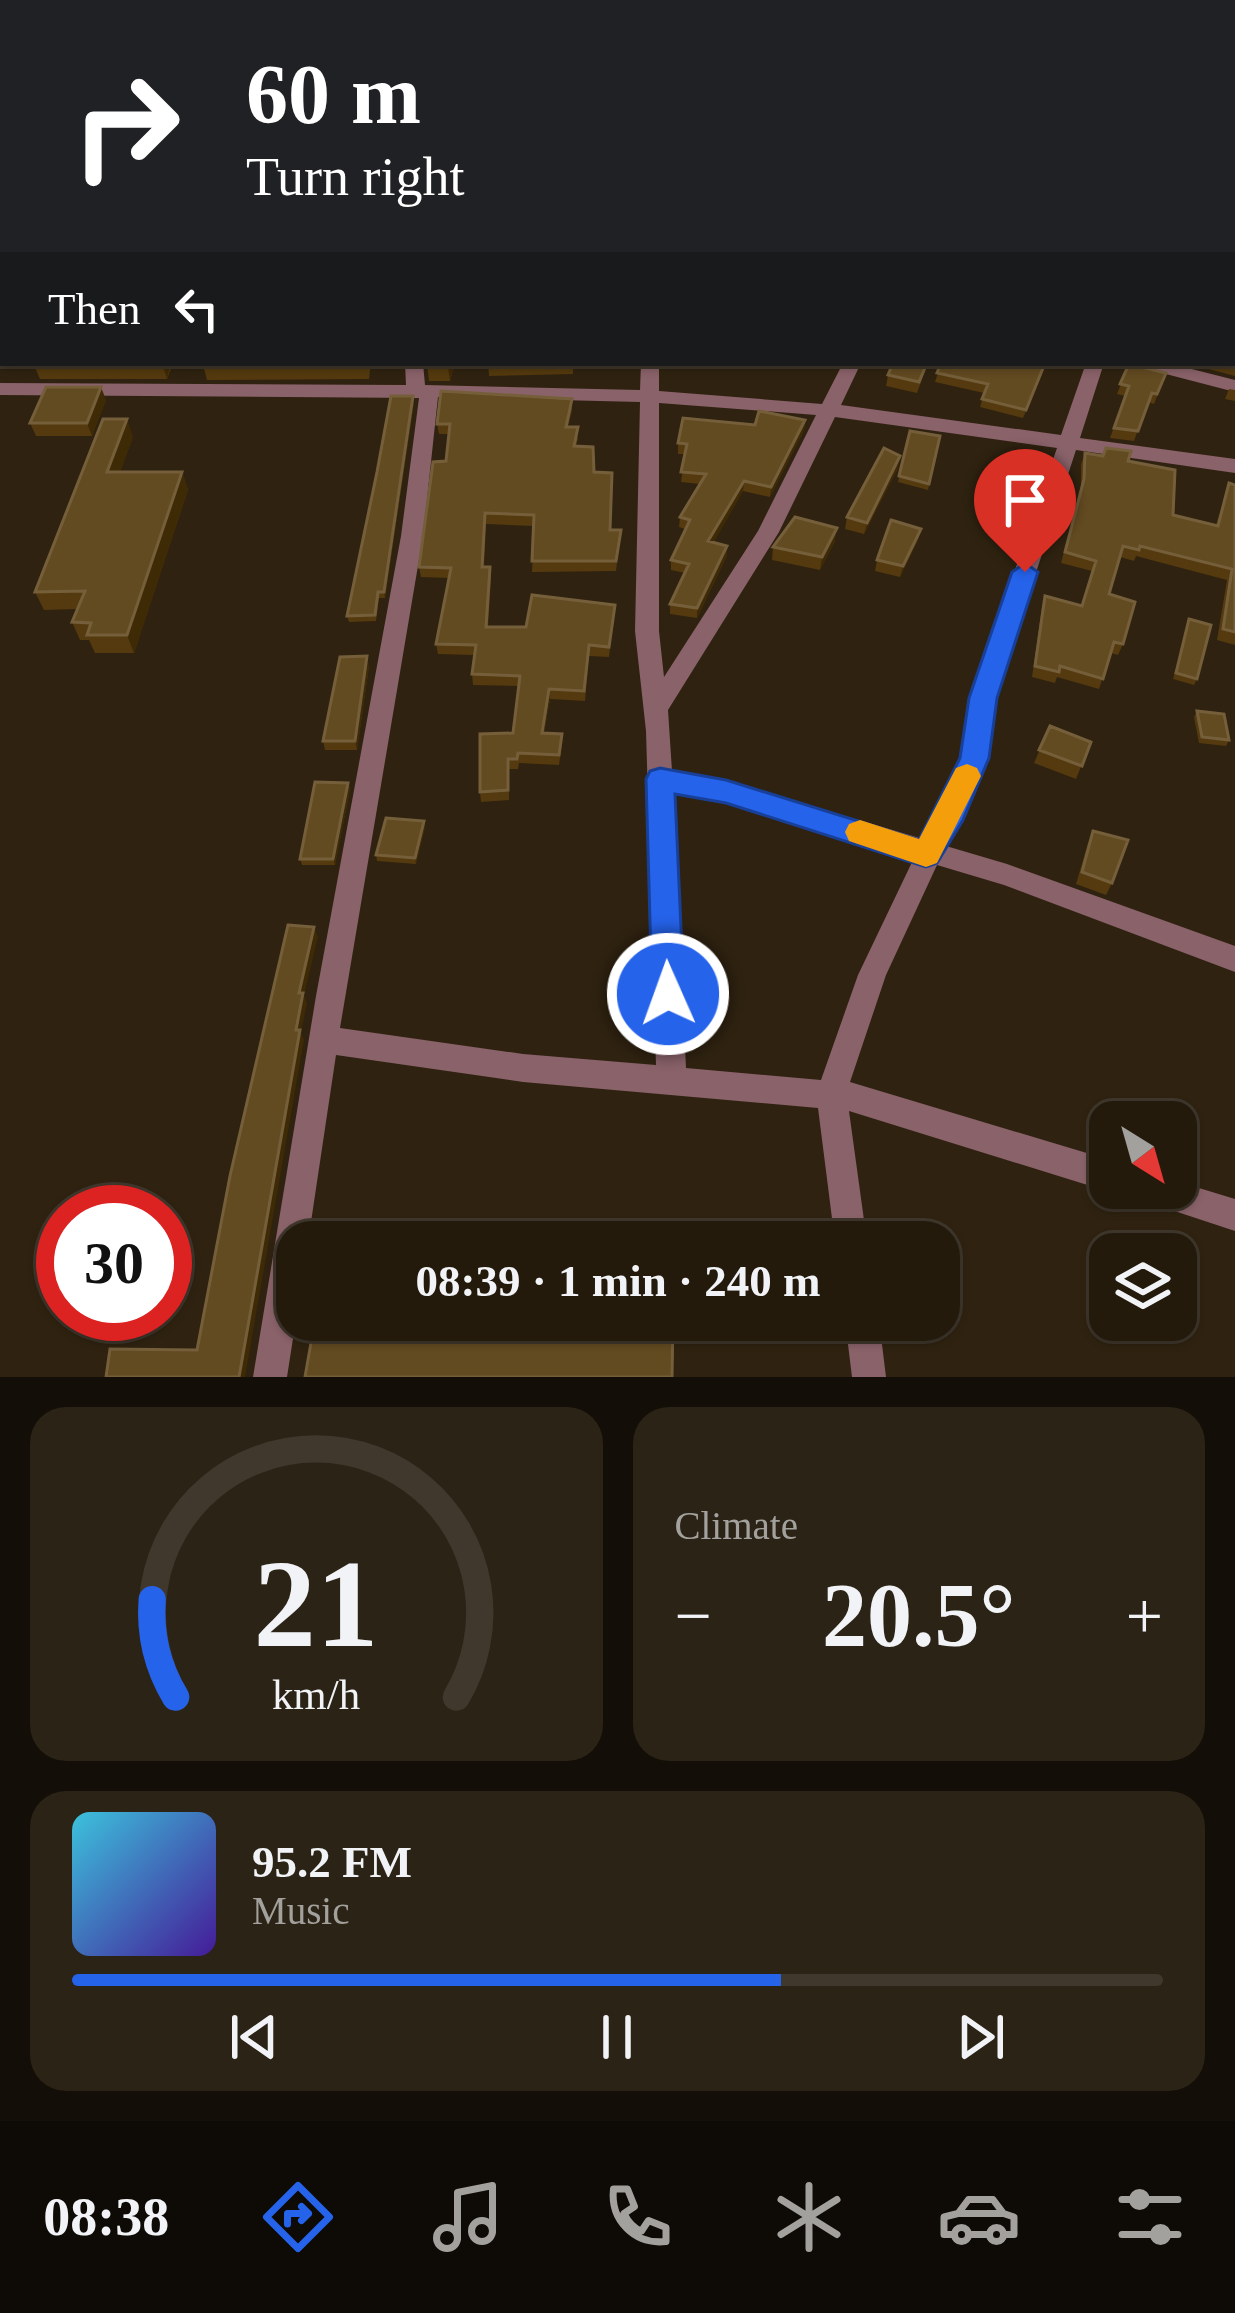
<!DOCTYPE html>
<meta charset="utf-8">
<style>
:root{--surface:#231a0c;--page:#2b2315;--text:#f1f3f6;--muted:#a3a19d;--line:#40382d;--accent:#2563eb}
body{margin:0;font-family:Georgia,serif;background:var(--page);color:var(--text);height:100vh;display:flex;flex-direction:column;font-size:45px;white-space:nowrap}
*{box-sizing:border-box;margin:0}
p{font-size:39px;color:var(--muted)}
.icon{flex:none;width:66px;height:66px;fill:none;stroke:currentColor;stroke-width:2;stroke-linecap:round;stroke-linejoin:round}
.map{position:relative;height:1377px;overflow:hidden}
.panel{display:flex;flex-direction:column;gap:30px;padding:30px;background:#130e07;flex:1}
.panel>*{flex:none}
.hud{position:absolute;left:0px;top:0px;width:1236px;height:366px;box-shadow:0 3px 9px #0004,0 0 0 3px var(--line);background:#202124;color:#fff;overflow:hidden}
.needle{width:78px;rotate:143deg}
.fabs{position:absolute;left:1089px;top:1101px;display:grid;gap:24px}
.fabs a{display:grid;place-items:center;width:108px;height:108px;border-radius:24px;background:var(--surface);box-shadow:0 3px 9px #0004,0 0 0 3px var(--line);font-size:60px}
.speed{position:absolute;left:36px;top:1185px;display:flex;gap:24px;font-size:60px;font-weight:700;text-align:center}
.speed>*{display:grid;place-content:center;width:156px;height:156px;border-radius:50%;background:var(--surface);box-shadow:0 3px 9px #0004,0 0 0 3px var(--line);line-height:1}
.speed .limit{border:18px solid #d22;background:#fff;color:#111}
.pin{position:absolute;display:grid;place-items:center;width:102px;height:102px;color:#fff;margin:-123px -51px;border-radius:50% 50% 50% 0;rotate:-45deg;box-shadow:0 0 12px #0007}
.pin .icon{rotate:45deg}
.me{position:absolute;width:132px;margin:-66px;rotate:358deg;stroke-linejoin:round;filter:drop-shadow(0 0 9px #0008)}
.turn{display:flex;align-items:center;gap:42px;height:252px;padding:0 48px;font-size:54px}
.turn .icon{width:156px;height:156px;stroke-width:2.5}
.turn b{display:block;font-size:84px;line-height:102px}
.then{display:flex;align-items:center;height:114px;padding:0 48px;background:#0003;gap:24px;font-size:45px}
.big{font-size:90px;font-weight:700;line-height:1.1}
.panel .card{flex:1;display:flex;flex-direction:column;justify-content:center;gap:18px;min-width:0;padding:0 42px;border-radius:36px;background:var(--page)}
.panel .dial{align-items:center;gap:0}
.dial svg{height:312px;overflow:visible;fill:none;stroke:var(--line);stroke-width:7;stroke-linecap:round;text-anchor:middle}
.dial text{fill:var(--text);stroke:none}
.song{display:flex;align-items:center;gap:36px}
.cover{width:144px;height:144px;border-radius:18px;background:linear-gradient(135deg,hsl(190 70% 55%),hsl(260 70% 35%))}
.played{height:12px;border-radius:6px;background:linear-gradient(90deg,var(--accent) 65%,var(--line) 65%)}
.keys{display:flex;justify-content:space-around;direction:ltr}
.heat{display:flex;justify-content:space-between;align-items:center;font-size:66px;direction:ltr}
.panel .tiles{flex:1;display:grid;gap:30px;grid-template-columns:1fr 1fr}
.card:last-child{grid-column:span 2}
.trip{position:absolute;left:276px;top:1221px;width:684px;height:120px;border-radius:36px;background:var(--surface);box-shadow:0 3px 9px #0004,0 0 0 3px var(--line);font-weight:700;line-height:120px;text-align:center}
.tab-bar{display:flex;height:192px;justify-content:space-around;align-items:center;background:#0e0a05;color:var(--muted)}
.tab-bar .icon{width:84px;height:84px}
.tab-bar .on{color:var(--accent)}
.tab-bar b{font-size:54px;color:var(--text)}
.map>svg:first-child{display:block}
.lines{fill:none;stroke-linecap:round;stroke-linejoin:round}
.minor{fill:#8a626a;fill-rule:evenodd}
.tertiary{fill:#8a626a;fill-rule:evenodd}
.wall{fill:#543a0e}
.shaded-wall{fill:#3f2a06}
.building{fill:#624a21;stroke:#755f3b;stroke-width:3}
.route{fill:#2563eb;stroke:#184099;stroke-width:3}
.slow{fill:#f59e0b}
</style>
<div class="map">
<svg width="1235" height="1377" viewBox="0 0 1235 1377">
<rect width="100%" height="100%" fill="#2f2210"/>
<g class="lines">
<!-- minor -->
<path class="minor" d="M924 0H938L940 3H926Z
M1211 0H1225L1210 3Z
M0 30H3V38H0Z
M1233 30H1235V39H1233Z
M0 95H3V103H0Z
M1233 104H1235V112H1233Z
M1235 153V165L1233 166V154Z
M405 363H423L425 385 640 390 641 363H659V391L822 404 843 363H861L841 405 1061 435 1086 363H1104L1080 438 1235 459V473L1076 450 995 698 987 758 946 846 1007 864 1235 946V972L1004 885 937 865 886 975 850 1082 1110 1160V1188H1119L1110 1192 849 1111 867 1242H835L818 1108 523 1082 336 1055 308 1242H297V1313L287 1377H253L316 996 401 536 419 398 0 395V383L406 385ZM438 397 640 402 635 631 646 731 656 1065 523 1054 340 1028 423 536ZM659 403 816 415 758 531 664 677 659 631ZM835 417 1057 448 971 698 961 758 923 839 726 781 672 771 668 710 779 532ZM673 792 726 801 914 858 858 975 821 1080 686 1068Z
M1137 363H1168L1235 380V392L1139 367Z
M1176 1181 1235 1199V1231L1138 1199 1133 1188H1176Z
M845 1320H879L886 1377H852Z"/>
<!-- tertiary -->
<path class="tertiary" d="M137 0H151L135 3Z
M3 238V252L0 253V239Z"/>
</g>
<!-- wall -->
<path class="wall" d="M1235 186 1234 205 1235 376 1186 363H1233V191Z
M33 363H371L369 379 207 380 203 365 172 366 167 379H40Z
M427 363H455L450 381H429Z
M488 363H573V374L489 376Z
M928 363 917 393 886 386 888 375Z
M941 363H1047L1023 418 980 407 984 393 935 382Z
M1129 364 1166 373 1154 404 1148 402 1134 441 1110 438 1125 396 1117 394Z
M1229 389 1235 390V401L1225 399Z
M572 399V410L568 427 578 438 576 447 594 472 610 530H621L616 571 532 572 534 526 486 524 484 567H490L491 578 488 627H526L615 605 609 657 589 656 585 701 550 699 544 733 562 744 559 765 519 763 518 769H509V800L481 802 480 792 513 733 519 686 473 685 472 674 474 655 438 654 436 644 449 578 421 577 419 567 446 461 449 434H439L437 424Z
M106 400 92 436H36L30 423Z
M414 402 385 598H379L376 621 349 622 347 616Z
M805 420 804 430 770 497 743 491 713 543 727 546V556L697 618 670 614V604L685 573 671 570V560L685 529 679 527 680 517 700 484 681 482 685 454H678V443L755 425Z
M910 431 940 436 928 490 898 482Z
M133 437 120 472H182L188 490 134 653H95L89 640H80L72 622 77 609 44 610 35 592Z
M1085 453 1128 461 1173 515 1216 525 1229 483 1235 485V645L1217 640 1227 580 1136 556 1134 561 1120 557 1109 594 1123 644 1118 655 1111 653 1099 689 1057 677 1055 683 1032 677 1042 607 1045 596 1081 606 1092 571 1061 563 1081 490V464Z
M898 468 864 534 845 529 847 517Z
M921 529 918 540 900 577 875 571 877 560Z
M835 541 820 570 772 560 773 547Z
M1189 619 1197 679 1194 685 1173 679Z
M369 666 357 750H325L323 741Z
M1197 711 1229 740 1226 746 1199 743 1194 717Z
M1050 726 1091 742 1076 779 1034 763Z
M348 783 350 789 335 865H302L300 859Z
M425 827 416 864 377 861 376 855Z
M1093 831 1112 883 1106 895 1076 884 1088 843Z"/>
<!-- shaded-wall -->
<path class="shaded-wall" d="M162 363H171L167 379Z
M450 363H455L450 381 448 367Z
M101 387 106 400 92 436 87 423Z
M413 396 414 402 385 598 384 592Z
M127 419 133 437 113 491 107 472Z
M805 420 804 430 770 497 771 487Z
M900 456 898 468 864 534 867 523Z
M182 472 188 490 134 653 127 635Z
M744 481 743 491 708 552V541Z
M837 528 835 541 820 570 822 557Z
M921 529 918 540 900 577 903 566Z
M727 546V556L697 618V608Z
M367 656 369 666 357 750 355 741Z
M549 689 550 699 542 743V733Z
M348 783 350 789 335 865 333 859Z
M424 821 425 827 416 864 415 858Z
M314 927 318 937 304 995 307 1003 301 1033 304 1040 245 1377H239L296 1030 299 993Z"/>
<!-- building -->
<path class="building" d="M698 0H924L925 3H698Z
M958 0H1092L1093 3H960Z
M1233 201 1235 207V272L1233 273Z
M1233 275 1235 282V365L1226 363H1233Z
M427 363H450L448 367 427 366Z
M893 363H927L919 382 888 375Z
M941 363H1045L1026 410 982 399 988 384 937 373Z
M1129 364 1166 373 1157 394 1152 393 1138 431 1114 428 1129 386 1120 384Z
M46 387H101L87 423H30Z
M441 391 572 399 566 427H578L574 446 593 447 594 472 612 473 610 530H621L616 561H532L534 515 485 513 482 567H490L486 627H526L532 595 615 605 609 647 589 645 584 691 549 689 542 733 562 734 559 755 518 753 517 759H508V790L480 792V734L513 733 520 676 472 674 476 645 436 644 451 568 419 567 433 462 446 461 450 424H437Z
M391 396H413L384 592H378L375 615 347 616 377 472Z
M759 411 805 420 771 487 744 481 708 541 727 546 697 608 670 604 689 564 671 560 690 520 680 517 706 474 681 472 687 444 678 443 683 418 755 425Z
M103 419H127L107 472H182L127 635H87L91 623 72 622 85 591 35 592Z
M910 431 940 436 929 484 899 476Z
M884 448 900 456 867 523 847 517Z
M1106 448 1131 451 1128 461 1175 470 1173 515 1218 526 1229 483 1235 485V632L1223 629 1232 569 1140 546 1139 550 1123 546 1109 594 1135 602 1123 644 1114 642 1103 679 1060 666 1059 672 1035 666 1045 596 1082 606 1096 561 1065 552 1084 479 1085 453 1103 456Z
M795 517 837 528 822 557 773 547Z
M891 520 921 529 903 566 877 560Z
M1189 619 1211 625 1197 679 1176 673Z
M367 656 355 741H323L340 657Z
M1197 711 1224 714 1229 740 1202 737Z
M1050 726 1091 742 1082 766 1039 750Z
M315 782 348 783 333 859H300Z
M386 818 424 821 415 858 376 855Z
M1093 831 1128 840 1112 883 1082 872Z
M288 925 314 927 299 993H303L296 1030H300L239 1377H106L110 1349 197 1350 230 1176Z
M315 1320H673L672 1377H305Z"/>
<!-- route -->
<path class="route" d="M1025 563 1038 572 997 698 989 758 963 820 937 863 926 867 726 803 675 794 684 994 680 1004 668 1008 657 1004 652 994 646 779 650 771 660 768 726 780 919 840 960 758 969 698 1012 572Z"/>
<!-- slow -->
<path class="slow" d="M967 764 977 768 981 776 937 863 926 867 849 841 845 832 849 824 860 820 919 839 956 768Z"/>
</svg>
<div class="fabs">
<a><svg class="needle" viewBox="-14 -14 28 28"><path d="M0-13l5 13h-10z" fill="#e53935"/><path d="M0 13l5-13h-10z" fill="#a3a19d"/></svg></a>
<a><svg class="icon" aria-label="layers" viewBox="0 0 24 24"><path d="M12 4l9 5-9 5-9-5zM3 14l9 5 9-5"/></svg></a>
</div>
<div class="speed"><div class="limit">30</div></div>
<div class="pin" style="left:1025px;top:572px;background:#d93025"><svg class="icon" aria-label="arrive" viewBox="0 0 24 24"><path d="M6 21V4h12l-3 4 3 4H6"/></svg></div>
<svg class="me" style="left:668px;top:994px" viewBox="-20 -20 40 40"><circle r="17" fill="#2563eb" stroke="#fff" stroke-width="3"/><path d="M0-11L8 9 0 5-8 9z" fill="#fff"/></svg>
<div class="trip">08:39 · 1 min · 240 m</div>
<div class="hud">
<div class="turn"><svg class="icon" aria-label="right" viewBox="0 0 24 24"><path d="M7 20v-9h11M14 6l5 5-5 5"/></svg><div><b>60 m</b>Turn right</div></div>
<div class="then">Then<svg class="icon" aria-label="left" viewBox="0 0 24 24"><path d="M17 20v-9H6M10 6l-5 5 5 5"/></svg></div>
</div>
</div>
<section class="panel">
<div class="tiles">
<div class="card dial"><svg viewBox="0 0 100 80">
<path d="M14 69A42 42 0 1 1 86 69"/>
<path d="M14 69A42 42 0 0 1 8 44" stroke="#2563eb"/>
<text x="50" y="56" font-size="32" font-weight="700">21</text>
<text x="50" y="72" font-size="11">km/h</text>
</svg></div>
<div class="card"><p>Climate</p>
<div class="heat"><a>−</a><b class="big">20.5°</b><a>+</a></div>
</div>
<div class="card">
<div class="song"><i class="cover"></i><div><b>95.2 FM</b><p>Music</p></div></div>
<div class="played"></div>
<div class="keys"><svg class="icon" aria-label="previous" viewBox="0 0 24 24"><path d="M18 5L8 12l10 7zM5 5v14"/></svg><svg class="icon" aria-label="pause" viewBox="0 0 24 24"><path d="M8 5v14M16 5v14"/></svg><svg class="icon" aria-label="next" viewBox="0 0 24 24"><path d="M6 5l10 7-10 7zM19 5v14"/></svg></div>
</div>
</div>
</section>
<nav class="tab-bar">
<b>08:38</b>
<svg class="icon on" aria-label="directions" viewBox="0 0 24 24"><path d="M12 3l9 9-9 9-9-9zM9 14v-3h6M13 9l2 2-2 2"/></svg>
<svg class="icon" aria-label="music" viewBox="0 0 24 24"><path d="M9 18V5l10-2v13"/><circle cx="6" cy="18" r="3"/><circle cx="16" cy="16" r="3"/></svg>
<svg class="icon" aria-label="phone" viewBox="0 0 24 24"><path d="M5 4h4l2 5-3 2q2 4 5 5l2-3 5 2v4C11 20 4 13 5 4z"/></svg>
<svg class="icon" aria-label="climate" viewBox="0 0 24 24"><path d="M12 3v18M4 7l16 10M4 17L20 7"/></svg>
<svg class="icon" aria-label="car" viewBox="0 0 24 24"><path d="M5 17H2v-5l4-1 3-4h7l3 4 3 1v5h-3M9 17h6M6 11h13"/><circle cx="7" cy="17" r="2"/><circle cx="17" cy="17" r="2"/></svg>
<svg class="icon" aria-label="filters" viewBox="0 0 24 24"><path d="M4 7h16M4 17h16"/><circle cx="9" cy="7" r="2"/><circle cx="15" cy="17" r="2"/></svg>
</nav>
